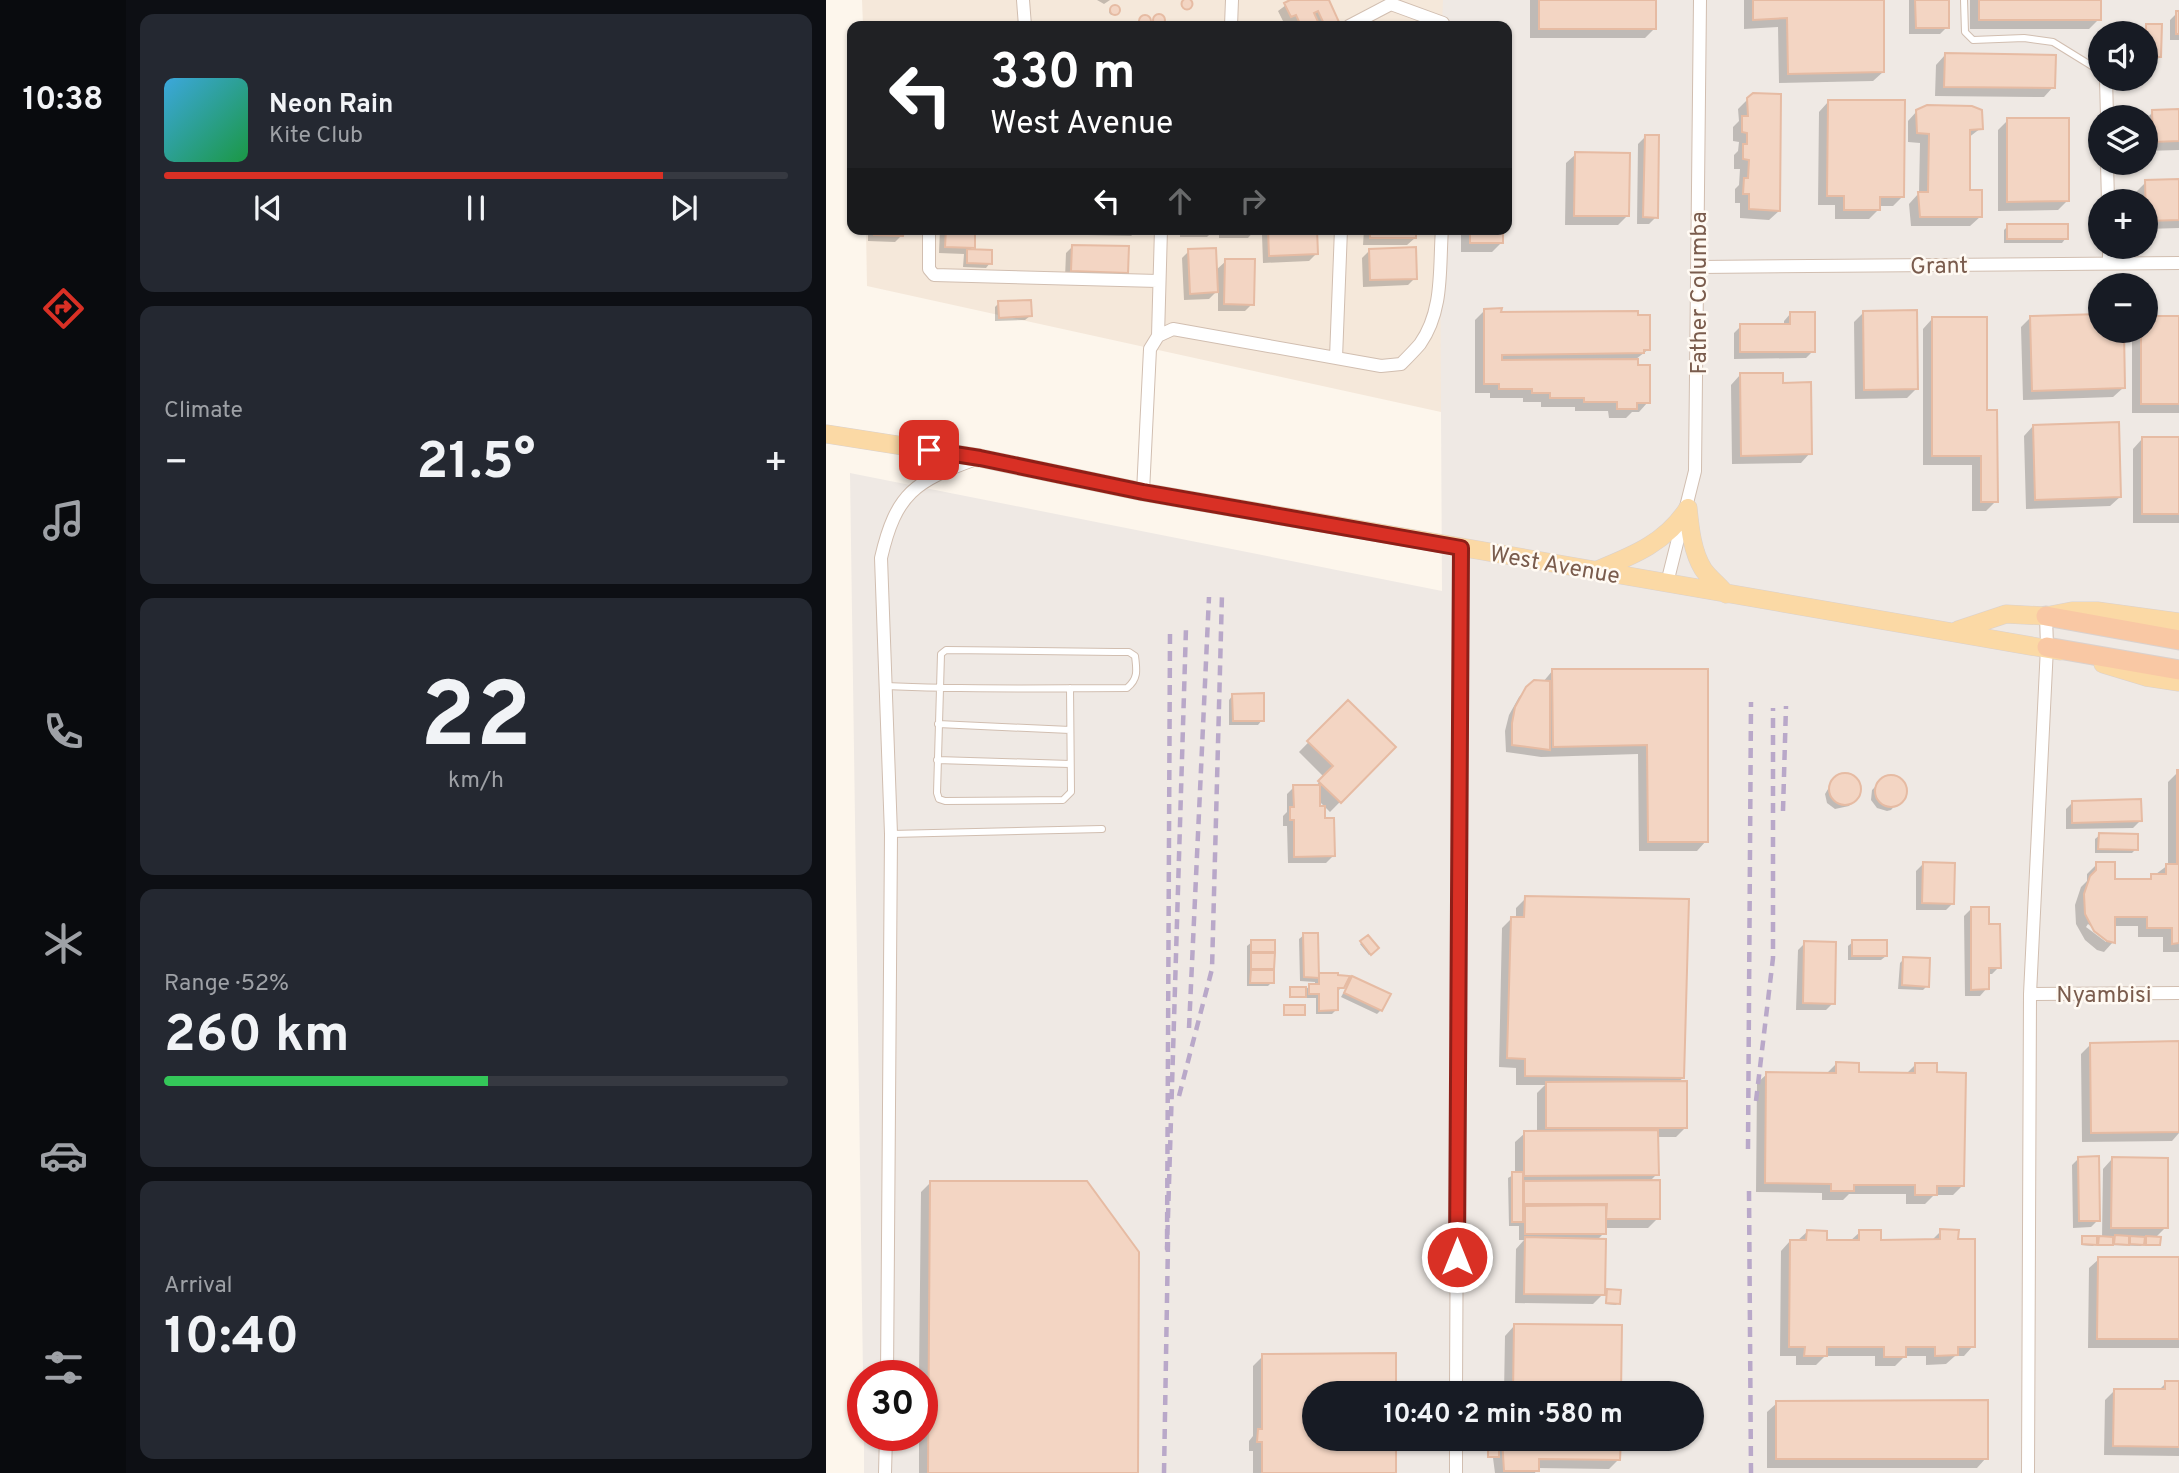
<!DOCTYPE html>
<meta charset="utf-8">
<style>
:root{--surface:#171b24;--page:#242831;--text:#f1f3f6;--muted:#9ea1a6;--line:#363941;--accent:#d93025}
body{margin:0;font-family:Overpass,sans-serif;background:var(--page);color:var(--text);height:100vh;display:flex;flex-direction:column;font-size:26px;white-space:nowrap}
*{box-sizing:border-box;margin:0}
p{font-size:23px;color:var(--muted)}
.icon{flex:none;width:38px;height:38px;fill:none;stroke:currentColor;stroke-width:2;stroke-linecap:round;stroke-linejoin:round}
.map{position:relative;flex:1;overflow:hidden}
.panel{display:flex;flex-direction:column;gap:14px;padding:14px;background:#0d0f14;width:700px}
.panel>*{flex:none}
.hud{position:absolute;left:21px;top:21px;width:665px;height:214px;border-radius:14px;box-shadow:0 2px 5px #0004;background:#202124;color:#fff;overflow:hidden}
.controls{position:absolute;left:1262px;top:21px;display:grid;gap:14px}
.controls a{display:grid;place-items:center;width:70px;height:70px;border-radius:50%;background:var(--surface);box-shadow:0 2px 5px #0004;font-size:35px}
.speed{position:absolute;left:21px;top:1360px;display:flex;gap:14px;font-size:35px;font-weight:700;text-align:center}
.speed>*{display:grid;place-content:center;width:91px;height:91px;border-radius:50%;background:var(--surface);box-shadow:0 2px 5px #0004;line-height:1}
.speed .limit{border:10px solid #d22;background:#fff;color:#111}
.pin{position:absolute;display:grid;place-items:center;width:60px;height:60px;color:#fff;margin:-30px;border-radius:14px;box-shadow:0 4px 10px #0006}
.me{position:absolute;width:77px;margin:-38px;rotate:0deg;stroke-linejoin:round;filter:drop-shadow(0 0 5px #0008)}
.turn{display:flex;align-items:center;gap:24px;height:147px;padding:0 28px;font-size:32px}
.turn .icon{width:91px;height:91px;stroke-width:2.5}
.turn b{display:block;font-size:49px;line-height:60px}
.lanes{display:flex;align-items:center;height:66px;padding:0 28px;background:#0003;justify-content:center;gap:35px;direction:ltr}
.lanes .off{opacity:.35}
.big{font-size:52px;font-weight:700;line-height:1.1}
.panel .card{flex:1;display:flex;flex-direction:column;justify-content:center;gap:10px;min-width:0;padding:0 24px;border-radius:14px;background:var(--page)}
.panel .dial{align-items:center;gap:0}
.dial b{font-size:91px;line-height:1}
.song{display:flex;align-items:center;gap:21px}
.cover{width:84px;height:84px;border-radius:10px;background:linear-gradient(135deg,hsl(200 70% 55%),hsl(140 70% 35%))}
.played{height:7px;border-radius:4px;background:linear-gradient(90deg,var(--accent) 80%,var(--line) 80%)}
.keys{display:flex;justify-content:space-around;direction:ltr}
.heat{display:flex;justify-content:space-between;align-items:center;font-size:38px;direction:ltr}
.charge{height:10px;border-radius:5px;background:linear-gradient(90deg,#34c759 52%,var(--line) 0)}
.trip{position:absolute;left:476px;top:1381px;width:402px;height:70px;border-radius:35px;background:var(--surface);box-shadow:0 2px 5px #0004;font-weight:700;line-height:70px;text-align:center}
main{display:flex;flex:1;min-height:0}
.dock{display:flex;flex-direction:column;width:126px;justify-content:space-around;align-items:center;background:#090b0e;color:var(--muted)}
.dock .icon{width:49px;height:49px}
.dock .current{color:var(--accent)}
.dock b{font-size:32px;color:var(--text)}
.map>svg:first-child{display:block}
.residential{fill:#f5e8da}
.industrial{fill:#efe9e4;fill-rule:evenodd}
.shadow{fill:#0003;fill-rule:evenodd}
.building{fill:#f3d5c3;stroke:#e6bba3;stroke-width:2}
.lines{fill:none;stroke-linecap:round;stroke-linejoin:round}
.service-casing{stroke:#d1beb0;stroke-width:8}
.minor-casing{stroke:#d1beb0;stroke-width:14}
.primary-casing{stroke:#dad1cd;stroke-width:19}
.trunk-casing{stroke:#dad1cd;stroke-width:21}
.service{stroke:#fff;stroke-width:6}
.minor{stroke:#fff;stroke-width:12}
.primary{stroke:#fbd9a5;stroke-width:18}
.trunk{stroke:#f9c8a4;stroke-width:19}
.rail{stroke:#b9a8c9;stroke-width:4.5;stroke-dasharray:10 7;stroke-linecap:butt}
.route-casing{stroke:#8d1f18;stroke-width:18}
.route{stroke:#d93025;stroke-width:12}
.labels{text-anchor:middle;stroke-width:5;stroke-linejoin:round;paint-order:stroke}
.street-label{font-size:23px;fill:#7a5c4d;stroke:#fffaf3}
</style>
<main>
<nav class="dock">
<b>10:38</b>
<svg class="icon current" aria-label="directions" viewBox="0 0 24 24"><path d="M12 3l9 9-9 9-9-9zM9 14v-3h6M13 9l2 2-2 2"/></svg>
<svg class="icon" aria-label="music" viewBox="0 0 24 24"><path d="M9 18V5l10-2v13"/><circle cx="6" cy="18" r="3"/><circle cx="16" cy="16" r="3"/></svg>
<svg class="icon" aria-label="phone" viewBox="0 0 24 24"><path d="M5 4h4l2 5-3 2q2 4 5 5l2-3 5 2v4C11 20 4 13 5 4z"/></svg>
<svg class="icon" aria-label="climate" viewBox="0 0 24 24"><path d="M12 3v18M4 7l16 10M4 17L20 7"/></svg>
<svg class="icon" aria-label="car" viewBox="0 0 24 24"><path d="M5 17H2v-5l4-1 3-4h7l3 4 3 1v5h-3M9 17h6M6 11h13"/><circle cx="7" cy="17" r="2"/><circle cx="17" cy="17" r="2"/></svg>
<svg class="icon" aria-label="filters" viewBox="0 0 24 24"><path d="M4 7h16M4 17h16"/><circle cx="9" cy="7" r="2"/><circle cx="15" cy="17" r="2"/></svg>
</nav>
<section class="panel">
<div class="card">
<div class="song"><i class="cover"></i><div><b>Neon Rain</b><p>Kite Club</p></div></div>
<div class="played"></div>
<div class="keys"><svg class="icon" aria-label="previous" viewBox="0 0 24 24"><path d="M18 5L8 12l10 7zM5 5v14"/></svg><svg class="icon" aria-label="pause" viewBox="0 0 24 24"><path d="M8 5v14M16 5v14"/></svg><svg class="icon" aria-label="next" viewBox="0 0 24 24"><path d="M6 5l10 7-10 7zM19 5v14"/></svg></div>
</div>
<div class="card"><p>Climate</p>
<div class="heat"><a>−</a><b class="big">21.5°</b><a>+</a></div>
</div>
<div class="card dial"><b>22</b><p>km/h</p></div>
<div class="card"><p>Range · 52%</p><b class="big">260 km</b><div class="charge"></div></div>
<div class="card"><p>Arrival</p><b class="big">10:40</b></div>
</section>
<div class="map">
<svg width="1353" height="1473" viewBox="0 0 1353 1473">
<rect width="100%" height="100%" fill="#fdf6ec"/>
<!-- residential -->
<path class="residential" d="M36 0H618L617 26H37Z
M40 229H616L615 412 41 286Z"/>
<!-- industrial -->
<path class="industrial" d="M617 0H1353V1473H38V1435H96V1376L37 1375 24 473 616 591 614 229H681V26H616ZM1274 33H1320V79H1274ZM1274 117H1320V163H1274ZM1274 201H1320V247H1274ZM1274 285H1320V331H1274ZM488 1393H866V1438H488Z"/>
<!-- shadow -->
<path class="shadow" d="M355 4a5 5 0 1 1 10 0a5 5 0 1 1-10 0Z
M271 0H284L278 4Z
M463 0H501L511 21 506 26H465L462 21 458 23 452 11 464 2Z
M704 0H829V28L819 38H704Z
M918 0H1057V72L1047 81 953 83 952 27 918 29Z
M1083 0H1121V27L1114 34H1083Z
M1144 0H1273V19L1263 29H1144Z
M283 11a4 4 0 1 1 8 0a4 4 0 1 1-8 0Z
M1351 13H1353V40H1344V20Z
M327 21a5 5 0 1 1 10 0a5 5 0 1 1-10 0Z
M312.5 22a4.5 4.5 0 1 1 9 0a4.5 4.5 0 1 1-9 0Z
M1321 26 1334 57 1329 61H1320V33H1316L1317 30Z
M1119 55 1227 87 1218 97 1109 96 1110 65Z
M922 99 953 211 943 220 914 218V203H909V189L913 185 914 169H908V155L912 151 913 142 907 141V127L913 121 912 109Z
M1002 102 1077 196 1067 206H1052V210L1043 219H1009V205H992L993 112Z
M1091 111 1155 128 1142 138V191L1154 217 1144 226H1085L1083 204 1093 193 1094 143 1082 142V121Z
M1353 111V150L1320 151V119L1327 112Z
M1182 120 1241 201 1232 210 1172 211V130Z
M819 137 830 217 823 224H811L812 144Z
M750 154 801 216 792 225H739L740 163Z
M1353 181V228L1320 229V201H1311L1310 192 1320 182Z
M1182 226 1240 238 1236 243H1178V230Z
M42 229H76V235L69 242 42 241Z
M114 229H148L147 247 143 251 164 263 160 268 137 267 138 254 113 253Z
M153 229H202L198 233H153Z
M209 229H256L251 233H209Z
M261 229H313L305 236 261 235Z
M354 229H388V230L381 237H354Z
M393 229H429V230L422 238H393Z
M442 229 490 254 483 261 437 263 436 235Z
M538 229H589V238L581 245H537Z
M635 229H675L676 242 666 252H635Z
M247 246 300 272 293 279 239 278 240 253Z
M363 251 389 271 400 261 426 304 419 311H392V290L383 299 358 300 356 258Z
M543 251 589 278 582 285 537 287 536 258Z
M173 303 204 316 199 320 169 321V307Z
M659 310 823 349 810 359 822 402 813 412H806L800 418H783L782 411H749V407H715V402H697V398H664V393H649V320Z
M1038 312 1090 389 1081 398 1029 399 1028 322Z
M965 313 987 351 980 358 908 359V333L915 326H958V321Z
M1274 316V331H1296L1297 388 1287 397 1197 400 1195 327 1205 317Z
M1353 317V413H1306V331H1320V318Z
M1106 319 1159 412 1170 501 1160 511H1146V465H1097V329Z
M914 375 956 384 984 453 975 463 906 464 905 385Z
M1207 426 1294 497 1284 506 1200 509 1198 436Z
M1316 439H1353V523H1307V449Z
M727 670 880 671V841L871 851H813L812 754 715 757 680 752 679 731 683 715 693 697 708 681 717 682Z
M407 695 436 720 432 725H403V700Z
M522 702 568 747 504 812 492 800V808L507 856 500 863H462L461 826H457V816L461 812V794L468 787H489L498 777 473 752Z
M1352 772 1353 952H1337V937H1312V926H1287V942L1278 952 1271 950 1259 940 1250 924 1249 905 1255 887 1261 881V874L1271 864 1287 881 1322 880 1342 865V782ZM1262 924 1280 938V942L1260 927Z
M1022 775 1031 781 1033 789 1023 806 1009 809 1001 803 999 794 1008 779Z
M1062 776 1072 778 1079 785V794L1065 810 1061 811 1051 808 1045 800 1046 790 1058 778Z
M1247 802 1314 821 1307 828 1240 829V809Z
M1274 835 1310 849 1306 853H1269V839Z
M1097 864 1127 903 1120 910H1090V871Z
M700 898 857 1078 851 1083 860 1127 850 1137H831V1174L823 1182 832 1218 822 1228H778V1233L771 1240 777 1294 767 1304 689 1303 690 1249 698 1240H693V1226H683L682 1178 689 1174V1142L699 1133H711V1093L719 1085H690V1068L673 1067 676 928 685 919H690V908Z
M1145 909 1161 926 1173 967 1166 974H1161V988L1154 996H1139L1138 916Z
M478 935 491 975 510 974 516 987 511 992 510 1010 506 1014H490V998H479V995L477 998H463L465 989H480L484 986 489 985V982L474 981 473 939Z
M542 938 551 948 543 955 534 944Z
M426 942H447L446 982 442 986H421V946Z
M1027 942 1060 956 1055 960H1022V946Z
M979 943 1007 1003 1000 1010H970L972 950Z
M1078 959 1101 986 1097 990 1072 989 1074 963Z
M526 978 555 1010 551 1014 515 997Z
M1353 1043V1133L1346 1141 1256 1142 1255 1054 1264 1045Z
M1010 1064 1031 1074H1080L1090 1064 1137 1185 1127 1195H1108L1099 1204H1080V1194H1023L1017 1200H996V1193L930 1192 931 1083 941 1074H1000Z
M1253 1158 1272 1220 1265 1227 1247 1228 1246 1165Z
M1286 1159 1340 1227 1329 1238 1333 1244 1331 1246H1319V1242L1315 1246 1287 1245V1242L1283 1246H1271V1242L1267 1246 1255 1245 1257 1237 1269 1242 1276 1238 1277 1169Z
M104 1183 310 1473H93V1435H96V1376H93L95 1192Z
M982 1231 999 1241H1024L1034 1232 1053 1241H1105L1115 1231 1147 1346 1138 1356H1129L1120 1364 1100 1365V1356H1079L1069 1366H1049V1356H999L990 1365H970V1356H954L955 1251 964 1241H971Z
M1273 1259H1353V1348H1262L1263 1268Z
M781 1291 792 1303 790 1305 779 1304Z
M688 1326 793 1393H678L679 1336Z
M437 1356 568 1393H488V1438L568 1473H427V1451H423V1441L427 1436V1366Z
M1340 1383H1353V1456L1278 1455 1279 1400 1289 1390 1332 1391Z
M951 1403 1160 1458 1151 1468H941V1412Z
M667 1438H793V1459L783 1469 711 1468 709 1473H669L667 1458H661V1447L667 1445Z"/>
<!-- building -->
<path class="building" d="M355.5 4a5.5 5.5 0 1 1 11 0a5.5 5.5 0 1 1-11 0Z
M464 0H503L513 22 499 26 492 11 488 13 494 26H475L470 15 465 17 458 3Z
M713 0H830V29H713Z
M927 0H1058V72L962 74 961 18 927 20Z
M1089 0H1123V28H1090Z
M1153 0H1275V20H1153Z
M284 10a5 5 0 1 1 10 0a5 5 0 1 1-10 0Z
M1350 11H1353V34H1350Z
M327 20a6 6 0 1 1 12 0a6 6 0 1 1-12 0Z
M313 21a6 6 0 1 1 12 0a6 6 0 1 1-12 0Z
M1320 24H1336L1335 57H1320Z
M1119 53 1230 55 1229 88 1118 87Z
M927 93 955 94 954 211 923 209V194H917L918 178H922L923 160 917 159V144H921V133L916 132V116H922L921 98Z
M1002 100H1079L1078 197H1054V210H1018V196H1001Z
M1101 105 1146 106 1156 110 1157 129 1144 130V190H1156V217H1094L1092 192H1102L1103 134 1091 133 1090 110Z
M1353 109V141L1327 142 1326 110Z
M1181 118H1243V201L1181 202Z
M819 135H833L832 218 817 217Z
M749 152 804 153 803 216H748Z
M1353 179V220L1320 221 1319 180Z
M1181 224H1242V239H1181Z
M48 229H78L77 236 48 235Z
M120 229H149V248L119 247Z
M400 229H431V231H400Z
M442 229H491L492 254 443 256Z
M544 229H590V238H544Z
M644 229H677V243H644Z
M246 245 303 246 302 273 245 271Z
M590 247 591 279 544 280 543 249Z
M390 248 392 292 364 294 362 249Z
M141 249 166 250V264L141 263Z
M399 259H429L428 305 398 304Z
M205 300 206 316 173 318 172 301Z
M676 308 675 312 812 311V315H824V350H818V353L676 355V360L812 359V365H824V403H811V409H791V402H758V398H724V393H706V389H673V384H658V309Z
M1091 310 1092 389 1038 390 1037 311Z
M964 312H989V352H914V324H964Z
M1274 314V331H1298L1299 388 1206 391 1204 316Z
M1320 316H1353V404H1315V331H1320Z
M1106 317H1161V410H1171L1172 502H1155V456H1106Z
M914 373H957V383L985 382 986 454 915 456Z
M1293 422 1295 497 1209 500 1207 425Z
M1316 437H1353V514H1316Z
M726 669H882V842H822L821 745 727 747Z
M708 680 724 681V750L686 745V723L689 707 700 687Z
M438 693V721H407L406 694Z
M522 700 570 747 515 803 492 781 507 766 481 741Z
M1351 770H1353V943L1346 944V928H1321V917H1289V943L1281 941 1268 931 1259 914 1258 894 1264 876 1270 870V862H1289V879H1325V874H1340V864H1351Z
M1003 789a16 16 0 1 1 32 0a16 16 0 1 1-32 0Z
M1049 791a16 16 0 1 1 32 0a16 16 0 1 1-32 0Z
M467 785H494V806H499V818H508L509 856 468 857V820H464V807H468Z
M1315 799 1316 821 1246 823V801Z
M1273 833 1312 834V850L1272 849Z
M1097 862 1129 863 1128 904 1096 903Z
M699 896 863 899 858 1078 699 1076V1059L681 1058 685 917H698Z
M1145 907H1163V924H1174L1175 968H1163V989L1145 990Z
M477 933H492L493 978 478 977Z
M542 935 553 948 545 955 534 941Z
M425 940H449V952H425Z
M1026 940H1061V956H1026Z
M978 941 1010 942 1009 1004 977 1003Z
M425 953H449L448 969H425Z
M1077 957 1104 958 1103 987 1076 985Z
M425 970H448V983H424Z
M493 973H512V975L524 976 518 988H512V1010L493 1011V994H483V984H493Z
M526 976 565 994 556 1011 518 993Z
M464 987H480V997H464Z
M458 1005H479V1015H458Z
M1353 1041V1132L1265 1133 1264 1043Z
M1010 1062 1033 1063V1072L1089 1073V1063H1111V1072L1140 1073 1138 1186H1111V1195H1089V1185H1028V1191H1005V1184L939 1183 940 1072 1010 1073Z
M861 1081V1128H720V1082Z
M832 1130 833 1175 698 1176V1131Z
M1273 1156 1274 1221H1253L1252 1157Z
M1286 1157 1342 1158V1228H1285Z
M686 1172H697V1222H686Z
M834 1180V1219H780L781 1204H698V1181Z
M104 1181H261L313 1252 312 1473H102Z
M780 1205V1234H699V1206Z
M1114 1229 1133 1230 1132 1239H1149V1347H1132V1355L1109 1356V1347H1080V1357H1058V1347H1001V1356H978L979 1347H963L964 1240H980L981 1230 1001 1231V1240H1033V1230H1055V1240L1114 1239Z
M1289 1235 1303 1236V1245L1288 1244Z
M1256 1236H1271V1245L1256 1244Z
M1273 1236 1287 1237V1245H1272Z
M1304 1236 1319 1237 1318 1245 1304 1244Z
M1320 1236 1335 1237 1334 1245H1320Z
M699 1237 780 1239 779 1295 698 1294Z
M1272 1257H1353V1339H1271Z
M781 1289 795 1290 794 1304 780 1303Z
M688 1324 796 1325 795 1393H687Z
M570 1353V1393H488V1438H570V1473H436V1442H431L432 1429H436V1354Z
M1339 1381H1353V1447L1287 1446 1288 1389H1339Z
M1162 1400V1459H950V1401Z
M676 1438H795L794 1460 713 1459V1471H678Z
M662 1443H673V1457H662Z"/>
<g class="lines">
<!-- service casing -->
<g class="service-casing">
<path id="service" d="M1138 0 1139 32 1147 40 1198 38 1227 42 1274 71
M60 686C141 690 221 688 301 688 312 679 311 671 309 656L303 652H289L120 650 115 654 111 793 113 799 119 801 237 800 245 792 244 688
M112 724 244 730
M111 760 244 764
M65 834 276 829"/>
</g>
<!-- minor casing -->
<g class="minor-casing">
<path id="minor" d="M197 0 199 26
M405 26 406 0
M523 26 565 4 617 23 616 26
M1280 79 1281 117
M1281 163 1282 201
M103 229V269L108 275 332 281
M1283 247V263
M873 267 1353 263
M332 336 347 329 555 366 575 364C581 358 588 351 594 344 618 310 613 268 616 229
M510 358 515 229
M317 492 324 349 332 336 335 229
M841 583 869 471 874 0
M1204 994 1353 993
M61 1376 65 834 55 558C70 493 89 481 150 459
M630 1393 634 548
M59 1473 60 1435
M630 1473V1438
M1202 1473 1204 994 1221 647 1220 616"/>
</g>
<!-- primary casing -->
<g class="primary-casing">
<path id="primary" d="M0 434 154 458 317 492 1234 651
M862 508C864 528 866 551 877 569 883 578 893 585 900 594
M769 571C806 556 840 543 862 508
M1132 630 1180 614 1220 616 1246 611H1271L1353 622
M1277 664 1320 677 1353 682"/>
</g>
<!-- trunk casing -->
<g class="trunk-casing">
<path id="trunk" d="M1220 616 1353 640
M1221 647 1353 670"/>
</g>
<!-- service -->
<use href="#service" class="service"/>
<!-- minor -->
<use href="#minor" class="minor"/>
<!-- primary -->
<use href="#primary" class="primary"/>
<!-- trunk -->
<use href="#trunk" class="trunk"/>
<!-- rail -->
<path class="rail" d="M344 634 341 1249 360 628
M957 811 960 706
M363 1028 383 597
M353 1096 386 969 396 594
M930 1101 947 958V708
M922 1149 925 702
M923 1191 925 1473
M338 1473 342 1242"/>
</g>
<g class="lines">
<!-- route casing -->
<g class="route-casing">
<path id="route" d="M103 450 154 458 317 492 635 548 631 1257"/>
</g>
<!-- route -->
<use href="#route" class="route"/>
</g>
<g class="labels">
<!-- street labels -->
<g class="street-label">
<text transform="translate(1113 265) rotate(-1)" y="8">Grant</text>
<text transform="translate(872 293) rotate(-90)" y="8">Father Columba</text>
<text transform="translate(729 564) rotate(10)" y="8">West Avenue</text>
<text x="1278" y="1002">Nyambisi</text>
</g>
</g>
</svg>
<div class="controls">
<a><svg class="icon" aria-label="sound" viewBox="0 0 24 24"><path d="M4 9h4l5-4v14l-5-4H4zM17 9q2 3 0 6"/></svg></a>
<a><svg class="icon" aria-label="layers" viewBox="0 0 24 24"><path d="M12 4l9 5-9 5-9-5zM3 14l9 5 9-5"/></svg></a>
<a>+</a>
<a>−</a>
</div>
<div class="speed"><div class="limit">30</div></div>
<div class="pin" style="left:103px;top:450px;background:#d93025"><svg class="icon" aria-label="arrive" viewBox="0 0 24 24"><path d="M6 21V4h12l-3 4 3 4H6"/></svg></div>
<svg class="me" style="left:631px;top:1257px" viewBox="-20 -20 40 40"><circle r="17" fill="#d93025" stroke="#fff" stroke-width="3"/><path d="M0-11L8 9 0 5-8 9z" fill="#fff"/></svg>
<div class="trip">10:40 · 2 min · 580 m</div>
<div class="hud">
<div class="turn"><svg class="icon" aria-label="left" viewBox="0 0 24 24"><path d="M17 20v-9H6M10 6l-5 5 5 5"/></svg><div><b>330 m</b>West Avenue</div></div>
<div class="lanes"><svg class="icon" aria-label="left" viewBox="0 0 24 24"><path d="M17 20v-9H6M10 6l-5 5 5 5"/></svg><svg class="icon off" aria-label="ahead" viewBox="0 0 24 24"><path d="M12 20V5M6 11l6-6 6 6"/></svg><svg class="icon off" aria-label="right" viewBox="0 0 24 24"><path d="M7 20v-9h11M14 6l5 5-5 5"/></svg></div>
</div>
</div>
</main>
